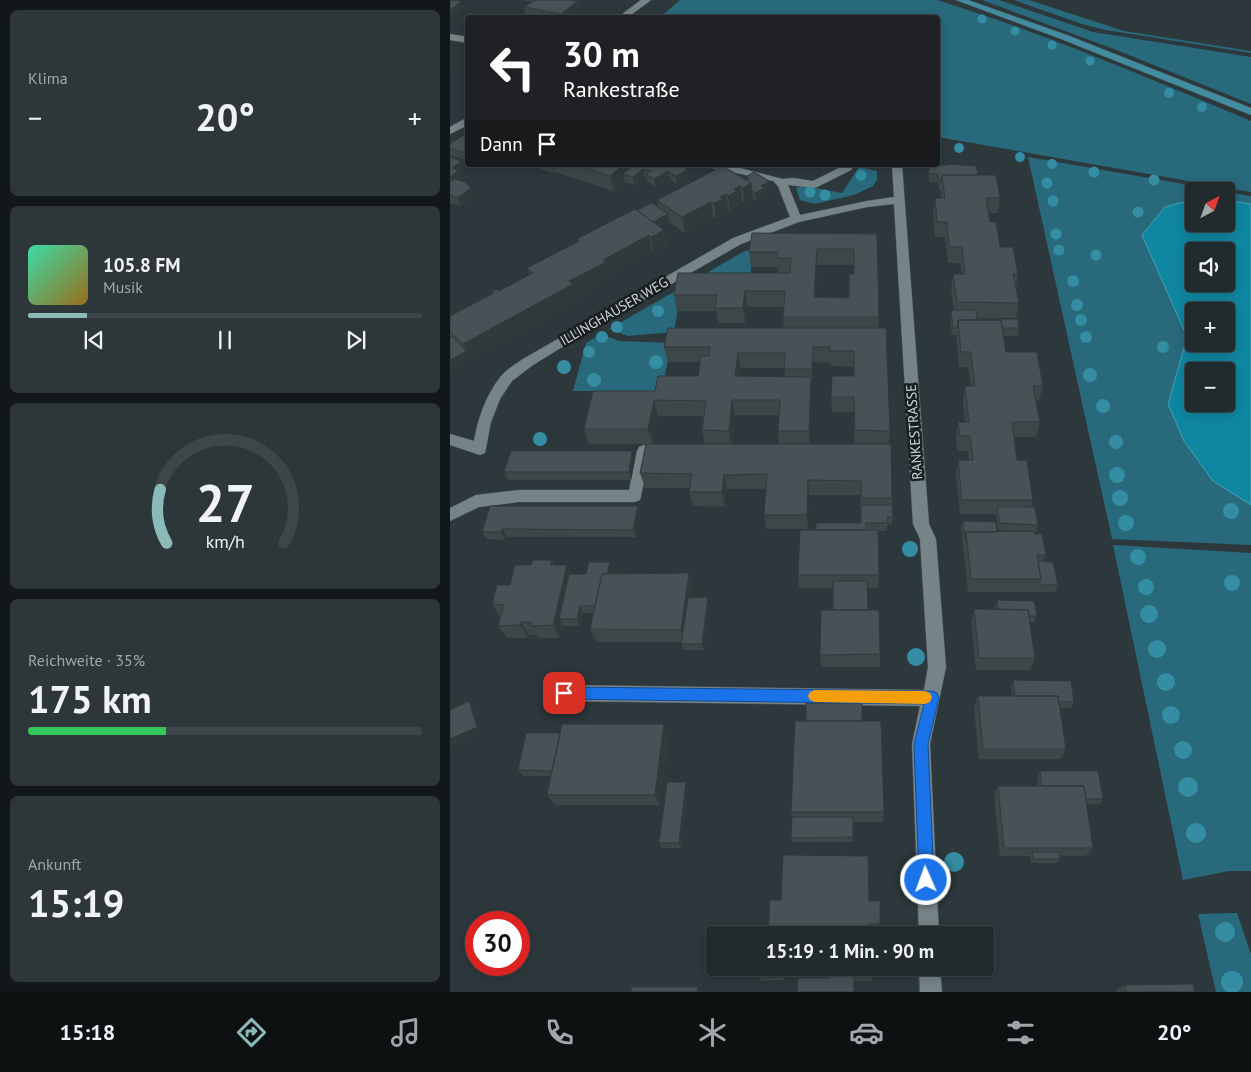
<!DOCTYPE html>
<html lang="de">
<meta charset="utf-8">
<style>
:root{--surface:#212a2d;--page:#2d3639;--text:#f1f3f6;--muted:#a2a7aa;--line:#3e4649;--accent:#8bbbb9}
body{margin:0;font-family:"PT Sans",sans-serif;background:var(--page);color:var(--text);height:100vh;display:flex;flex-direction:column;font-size:19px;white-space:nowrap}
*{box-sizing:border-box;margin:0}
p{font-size:16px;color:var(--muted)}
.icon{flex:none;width:28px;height:28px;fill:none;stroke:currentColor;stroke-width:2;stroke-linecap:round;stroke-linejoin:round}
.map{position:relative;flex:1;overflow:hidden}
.sheet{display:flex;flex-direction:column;gap:10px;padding:10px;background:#121719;width:450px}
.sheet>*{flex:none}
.top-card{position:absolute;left:15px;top:15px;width:475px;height:152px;border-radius:5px;box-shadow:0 2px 12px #0003,0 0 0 1px var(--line);background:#202124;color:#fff;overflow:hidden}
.needle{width:32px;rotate:41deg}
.controls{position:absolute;left:735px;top:182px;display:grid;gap:10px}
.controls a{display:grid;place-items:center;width:50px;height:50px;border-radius:5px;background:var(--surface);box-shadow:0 2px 12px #0003,0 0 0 1px var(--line);font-size:25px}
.speed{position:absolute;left:15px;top:911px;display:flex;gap:10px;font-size:25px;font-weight:700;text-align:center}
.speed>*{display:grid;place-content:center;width:65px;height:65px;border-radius:50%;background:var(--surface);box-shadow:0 2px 12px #0003,0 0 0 1px var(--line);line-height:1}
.speed .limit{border:8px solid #d22;background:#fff;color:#111}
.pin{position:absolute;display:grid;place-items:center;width:42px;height:42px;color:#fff;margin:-21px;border-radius:10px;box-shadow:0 2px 8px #0006}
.me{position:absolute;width:55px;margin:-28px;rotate:358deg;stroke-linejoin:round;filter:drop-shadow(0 0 4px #0008)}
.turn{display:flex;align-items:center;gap:18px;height:105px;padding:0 15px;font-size:22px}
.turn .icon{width:65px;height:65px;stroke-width:2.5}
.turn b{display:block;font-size:35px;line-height:42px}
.then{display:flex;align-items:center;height:48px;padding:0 15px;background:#0003;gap:10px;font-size:19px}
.big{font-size:38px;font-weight:700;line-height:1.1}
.sheet .card{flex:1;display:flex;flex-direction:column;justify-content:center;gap:8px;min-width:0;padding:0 18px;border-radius:8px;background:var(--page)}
.sheet .dial{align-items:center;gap:0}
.dial svg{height:130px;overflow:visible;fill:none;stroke:var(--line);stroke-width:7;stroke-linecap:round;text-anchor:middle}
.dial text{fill:var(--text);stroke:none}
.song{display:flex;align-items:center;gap:15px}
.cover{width:60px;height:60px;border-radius:8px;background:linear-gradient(135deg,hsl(160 70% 55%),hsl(40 70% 35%))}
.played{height:5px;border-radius:2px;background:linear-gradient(90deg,var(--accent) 15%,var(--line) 15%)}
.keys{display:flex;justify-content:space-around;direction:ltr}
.heat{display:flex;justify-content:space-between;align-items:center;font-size:28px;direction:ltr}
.charge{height:8px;border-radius:4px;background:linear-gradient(90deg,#34c759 35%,var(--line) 0)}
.trip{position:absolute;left:256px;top:926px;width:288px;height:50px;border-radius:5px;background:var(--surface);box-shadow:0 2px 12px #0003,0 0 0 1px var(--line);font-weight:700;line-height:50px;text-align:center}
.tab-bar{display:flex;height:80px;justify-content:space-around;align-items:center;background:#0d1112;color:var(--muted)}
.tab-bar .icon{width:35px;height:35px}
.tab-bar .active{color:var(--accent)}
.tab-bar b{font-size:22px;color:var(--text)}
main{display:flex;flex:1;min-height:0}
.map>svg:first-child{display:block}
.green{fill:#286a7b;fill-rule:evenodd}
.water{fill:#0f87a1;stroke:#499fb2;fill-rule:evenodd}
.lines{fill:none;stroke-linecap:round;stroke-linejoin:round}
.minor-casing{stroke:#4c565a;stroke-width:1}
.major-casing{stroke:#4c565a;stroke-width:1}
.minor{fill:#768488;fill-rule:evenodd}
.major{fill:#418d9f;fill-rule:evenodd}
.tree{fill:#348da3}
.wall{fill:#3c474a;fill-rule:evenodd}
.shaded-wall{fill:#31393c}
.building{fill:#465256;stroke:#31393c;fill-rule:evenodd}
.route{fill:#1a73e8;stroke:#114b97}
.slow{fill:#f59e0b}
.labels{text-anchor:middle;stroke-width:5;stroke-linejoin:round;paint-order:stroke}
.street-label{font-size:14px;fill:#d0d8da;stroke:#191e20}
</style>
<main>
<section class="sheet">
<div class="card"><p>Klima</p>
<div class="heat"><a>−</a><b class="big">20°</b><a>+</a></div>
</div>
<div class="card">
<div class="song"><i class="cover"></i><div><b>105.8 FM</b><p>Musik</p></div></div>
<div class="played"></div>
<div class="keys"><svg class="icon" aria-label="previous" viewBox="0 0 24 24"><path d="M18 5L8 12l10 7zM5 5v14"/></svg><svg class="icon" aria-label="pause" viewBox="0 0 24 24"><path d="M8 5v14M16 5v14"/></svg><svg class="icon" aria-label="next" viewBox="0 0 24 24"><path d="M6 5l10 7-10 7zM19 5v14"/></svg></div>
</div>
<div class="card dial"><svg viewBox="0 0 100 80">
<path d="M14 69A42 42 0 1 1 86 69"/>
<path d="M14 69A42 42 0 0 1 10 36" stroke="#8bbbb9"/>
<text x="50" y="56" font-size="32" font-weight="700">27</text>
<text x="50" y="72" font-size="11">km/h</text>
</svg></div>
<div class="card"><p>Reichweite · 35%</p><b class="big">175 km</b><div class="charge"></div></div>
<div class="card"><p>Ankunft</p><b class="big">15:19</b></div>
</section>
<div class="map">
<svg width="801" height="992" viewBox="0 0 801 992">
<rect width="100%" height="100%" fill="#2c383c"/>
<!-- green -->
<path class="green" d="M230 0H487C594 33 698 78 801 121V192L488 137V18L210 17Z
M532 0H549L643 32 801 57V104L669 51Z
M564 0H579L674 31 801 51V53L656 30 632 24Z
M578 157 774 191H744V224H776V192L801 196V545L662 539ZM744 251H776V284H744ZM744 311H776V344H744ZM744 371H776V404H744Z
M409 167 427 171V180L423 186 404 195 364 204 350 200 346 188 354 186 392 193Z
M303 249 299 289H231L224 332 178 336 159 329 293 252Z
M151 334 169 341 221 343 212 391H123L136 343Z
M663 545 801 553V871H779L733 880Z
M787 913 801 954V992H766L748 914Z"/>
<!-- water -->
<path class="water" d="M744 199V224H776V200L801 204V505L763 481 734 441 718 404 737 337 692 235 715 207ZM744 251H776V284H744ZM744 311H776V344H744ZM744 371H776V404H744Z"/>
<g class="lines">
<!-- minor casing -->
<g class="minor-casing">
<path id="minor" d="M191 0H201L177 18H167Z
M0 34 18 37V43L0 40Z
M18 117V125L0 134V127Z
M258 165H278L333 179 343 178 363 181 393 166H401L402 168 401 170 365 188 338 185 350 215 417 201 444 197 442 165H452L479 524 486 539 496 667 480 744 489 935H469L462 744 470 706 113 701 107 699 104 693 107 687 113 685 474 690 478 667 470 539 463 524 444 204 417 207 349 222 291 244 117 344 83 365 62 381 50 399 41 422 35 453 30 455 0 445V434L24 441C28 418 36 395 51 376 57 369 66 364 73 359L283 238 340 217 328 186 323 181 259 167Z
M194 445 199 447 201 451 190 500 185 502H69L29 507 0 521V508L26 495 69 490H179L187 451 189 447Z
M469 968H490L492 992H470Z"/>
</g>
<!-- major casing -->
<g class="major-casing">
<path id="major" d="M506 0H518L617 35 801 108V115L611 39Z"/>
</g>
<!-- minor -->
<use href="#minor" class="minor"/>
<!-- major -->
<use href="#major" class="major"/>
</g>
<!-- trees -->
<g class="tree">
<circle cx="532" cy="19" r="4.5"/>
<circle cx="565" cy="31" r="4.5"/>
<circle cx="602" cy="45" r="4.5"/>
<circle cx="640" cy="61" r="4.5"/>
<circle cx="719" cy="93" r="5"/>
<circle cx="752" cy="107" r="5"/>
<circle cx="509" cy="148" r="5"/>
<circle cx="570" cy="157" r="5"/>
<circle cx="602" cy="164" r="5"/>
<circle cx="644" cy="172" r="5.5"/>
<circle cx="411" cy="175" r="5.5"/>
<circle cx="704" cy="180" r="5.5"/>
<circle cx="597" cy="183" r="5.5"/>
<circle cx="360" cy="192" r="5.5"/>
<circle cx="375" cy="195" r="5.5"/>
<circle cx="603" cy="201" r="5.5"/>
<circle cx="688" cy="212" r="5.5"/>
<circle cx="606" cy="234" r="5.5"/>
<circle cx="609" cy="250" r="5.5"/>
<circle cx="646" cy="255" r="5.5"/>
<circle cx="623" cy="281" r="6"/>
<circle cx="627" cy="305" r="6"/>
<circle cx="208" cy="311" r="6"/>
<circle cx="631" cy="320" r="6"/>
<circle cx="167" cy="327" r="6"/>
<circle cx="152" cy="337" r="6"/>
<circle cx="636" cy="337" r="6"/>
<circle cx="713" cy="347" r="6"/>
<circle cx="139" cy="352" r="6"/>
<circle cx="206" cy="362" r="7"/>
<circle cx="114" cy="367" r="7"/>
<circle cx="640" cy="375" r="7"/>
<circle cx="144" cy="380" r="7"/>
<circle cx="653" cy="406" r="7"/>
<circle cx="90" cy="439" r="7"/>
<circle cx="666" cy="442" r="7"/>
<circle cx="667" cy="475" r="8"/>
<circle cx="670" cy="498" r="8"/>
<circle cx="781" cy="511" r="8"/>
<circle cx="676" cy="523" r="8"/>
<circle cx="460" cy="549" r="8"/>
<circle cx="688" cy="557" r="8"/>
<circle cx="782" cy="583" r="8"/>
<circle cx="696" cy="587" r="8"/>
<circle cx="699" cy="614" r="9"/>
<circle cx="707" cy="649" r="9"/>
<circle cx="466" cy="657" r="9"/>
<circle cx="716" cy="682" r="9"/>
<circle cx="721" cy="715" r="9"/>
<circle cx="733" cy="750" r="9"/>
<circle cx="738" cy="787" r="10"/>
<circle cx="746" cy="833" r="10"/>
<circle cx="504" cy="862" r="10"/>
<circle cx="775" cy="932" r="10"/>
<circle cx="782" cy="982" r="11"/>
</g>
<!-- wall -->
<path class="wall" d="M72 0H121L130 8 118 18H91L76 15 74 7 82 2Z
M18 132V161L0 155V144Z
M0 157 11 161 14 169 10 172 13 178 10 180 21 188 24 196 11 206 2 203 0 204Z
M498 164 528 175 550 198 548 213H538L540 222 550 247 568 274 566 286 569 303 566 318H527V319L569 328 568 336H554L556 352 593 386 589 401H586L590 422 586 437H564L567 460 583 500 581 507 588 525 586 532H584V534L596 555 593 561 608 585 605 592H518L511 528 513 521 547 532 568 531 548 530 546 514H510L506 474 508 460H519L518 451H507L506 437 508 422H515L513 401 515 386H521L518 367H509L506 335H502L500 318 501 310H504L501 289 503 274H512L510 263H498L495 237H485L483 213 485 198H491V190H489L488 182H479L478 173 479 165H498Z
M89 165H235V168L238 170 239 178 227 184 220 179 205 187 198 182 197 177H194L185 185 175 182 164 191 105 172 104 173 90 169Z
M296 177 319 181 320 189 314 192 315 196 306 201 303 199 294 203 292 202 289 203V206L280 211 278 209 274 211 275 214 266 219 263 217 235 233 219 222 210 227 214 230 218 246 204 253 202 251 159 274 160 277 127 295 128 300 0 370V316L43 294 42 292 49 291 80 275 77 268 127 242V239L187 210 208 207 207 200 296 180Z
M427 234 429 328 440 431 439 444 442 498 443 517 442 524H438L437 531H428L429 575 428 588H417V610L430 654V667H371L370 655 383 610V588H349L348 575 366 530 411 523 410 495H359L358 529H316L314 515 316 489H277L275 507 243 506 239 492 240 488H195L190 473 196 444H139L134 429 205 391 248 376 250 362H218L214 347 334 328 333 317 334 307H297L295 323H268L266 311H227L224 295 328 273V267H301L299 252ZM367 265H404V274L399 298 366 297ZM363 362 381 363V366L404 367V376L381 397 382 412H404V444H360L361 384H362ZM290 368H334L335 376H289ZM285 415H329L328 431 329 444H282ZM208 416H254L252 430 255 444H203Z
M185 459 181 480H58L54 472Z
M191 513 186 537H57L55 540 36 539 32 532Z
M102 560 104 565H117L121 574H136L163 569 162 574 239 573 243 587 241 598 259 604 254 650H233L231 642H147L140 629 144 613H133L130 626H113L110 638H89L86 635H79L78 638H57L48 626 50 617 42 604 60 585 81 565Z
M547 600 587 616 584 622H580L585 658 580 670H526L521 622 524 609H545V607Z
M563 680 624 702 621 708H609L616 749 610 759H529L524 708 528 696H562L561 687Z
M355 721H412L434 812 433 822H403V842H342L341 838 342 817 341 812Z
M219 735 210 805H105L97 795 101 776H73L68 770Z
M590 771 653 799 650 804H636L643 848 636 856H610V859L607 863H581L580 856H550L544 795 548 786H588L587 776Z
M238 787 231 848H212L209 843Z
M419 901 430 924 429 930 419 931Z
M336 968 335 980 311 981 310 978Z
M348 978H423L422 981H404Z
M675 985 745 992H667L666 990Z"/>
<!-- shaded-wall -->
<path class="shaded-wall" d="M11 1 14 9 1 20 0 11Z
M128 1 130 8 118 18H112L111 14Z
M0 49 5 62 0 71Z
M11 161 14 169 10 172 13 178 4 185 0 177 2 168Z
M101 165H103L105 172 104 173Z
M173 165H192L173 174 175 182 164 191 160 176Z
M230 165H235L236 171 238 170 239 178 227 184 226 176Z
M193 169 194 177 185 185 183 177Z
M218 171 220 179 205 187 204 179Z
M319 181 320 189 314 192 315 196 306 201 305 193 311 186Z
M301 183 303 199 294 203 293 188Z
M290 186 292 202 289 203V206L280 211 278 196 284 189Z
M21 188 24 196 11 206 8 198Z
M276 194 278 209 274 211 275 214 266 219 264 203 270 197Z
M261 202 263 217 235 233 232 217Z
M218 214 219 222 200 233 198 225Z
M214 230 218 246 204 253 201 237Z
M199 235 202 251 159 274 160 277 127 295 128 300 20 359 13 344 119 281 153 260Z
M367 249V265L365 313 364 297Z
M295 291 297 307 295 323 293 308Z
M363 347V362L362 384V369Z
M16 351 20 359 0 370V360Z
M288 353 290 368 287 392 285 376Z
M361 377 362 392 360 446 359 431Z
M204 400 208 416 203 444 198 429Z
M282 400 285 415 281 445 279 431Z
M182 451 185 459 181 480 179 472Z
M274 475 277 489 275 507 272 492Z
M358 480 359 495 358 529 357 515Z
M188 506 191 513 186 537 183 530Z
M53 529 57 537 55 540 51 532Z
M160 562 163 569 153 613 150 606Z
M117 565 123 579 109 619 113 626 110 638 103 625Z
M239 573 243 587 235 642 231 630Z
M258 597 259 604 254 650 252 644Z
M130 606 133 613 130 626 127 619Z
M71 622 79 635 78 638 70 625Z
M19 701 24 707 32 733 0 747V739Z
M214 724 219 735 210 805 205 795Z
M236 782 238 787 231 848 229 843Z
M335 968H336L335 980 334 977Z
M248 987 252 992H247Z"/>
<!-- building -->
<path class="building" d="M0 0H2L11 1 0 11Z
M86 0H121L128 1 111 14 74 7Z
M18 132V154L0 148V144Z
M0 157 11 161 2 168 9 170 0 177Z
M498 164 526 166 528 175H492L491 182H489L488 174H479V165H498Z
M127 165H173L160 176Z
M183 165H230L238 170 226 176 218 171 204 179 196 174 202 171 193 169 183 177 173 174Z
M273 166 301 183 293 188 290 186 284 189 287 191 278 196 276 194 270 197 273 199 264 203 261 202 232 217 207 200Z
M304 172 319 181 311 186 314 188 305 193 302 191 301 183 296 180 299 179 296 177Z
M492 175H546L550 198H536L540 222H546L550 247H563L568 274H563L569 303 507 302 503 274H515L512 247H499L497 222H487L485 198H495Z
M5 179 15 182 21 188 8 198 0 195V182Z
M202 203 218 214 203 222 187 210Z
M185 209 214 230 201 237 199 235 153 260 156 262 119 281 123 284 13 344 0 331V316L44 293 42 292 46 289 49 291 83 273 77 268 129 241 127 239Z
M302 233 427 234 429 317H333L335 291H295L293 308H265L267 295H224L228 273H340L341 258H327L328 252H299ZM367 249H404V274H399V298L364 297Z
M501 310H526L527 319H568L569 328H552L551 320H508L507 328H503Z
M508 320H551L556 352H587L593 386H583L590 422H562L567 460H577L583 500H512L508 460H523L520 436H510L508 422H519L515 386H525L521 352H511Z
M218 328H436L440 431 405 430 404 397H381L382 376H404V351H380V347H363L362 369H334L335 353H288L285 376 361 377 359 431H328L330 400H282L279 431 252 430 256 401 204 400 198 429H134L143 391H205L208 376H248L251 356H259L260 347H214Z
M2 336 16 351 0 360V337Z
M196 444H441L442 498H411V481L358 480 357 515H314L317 474 274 475 272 492H239L242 474 190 473Z
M61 451H182L179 472H54Z
M411 505H442L443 517H437L438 523H416V530H366V523H411Z
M40 506H188L183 530 53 529 51 532H32Z
M547 507H585L588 525 550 523Z
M513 521 546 522 547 532H516L515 539Z
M350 530H428L429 575H348Z
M584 531V534H592L596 555H587L591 579H521L516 532Z
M83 560H102L100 565H117L103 625 81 626 82 622H71L70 625 48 626 54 605 42 604 47 585H60L65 565H81Z
M588 561 603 562 608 585H589L591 579Z
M139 562H160L157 574H152L145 606H130L127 619H109L119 574H136Z
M239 573 231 630 140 629 152 574Z
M383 581H417L418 610H383Z
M258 597 252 644H231L238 598Z
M547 600 584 601 587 616H579L578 610 548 609Z
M524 609 578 610 585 658H529Z
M371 610H429L430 654 370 655Z
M563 680 621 681 624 702H608V696H565Z
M528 696H608L616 749H533Z
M19 701 27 727 0 739V710Z
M356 703H412V721H356Z
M345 721H431L434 812H341Z
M112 724H214L205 795H97Z
M76 733H110L102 771 68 770Z
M590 771H648L653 799H636L634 786H592Z
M217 782H236L229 843H209Z
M548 786H634L643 848H554Z
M342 817H403V837L341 838Z
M582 852H609L610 859H583Z
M333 855 418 856 419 901H430V924H419V935H318L320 900H331Z
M310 968H335L334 977 310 978Z
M380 968H423V978H404V992H347L348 978H380Z
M743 984 745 992H676L675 985Z
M181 987H248L247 992H181Z"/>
<!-- route -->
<path class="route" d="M114 687 482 691 487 693 489 698 478 744 484 880 482 885 476 887 471 885 469 880 464 744 474 704 114 699 109 697 107 693 109 689Z"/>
<!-- slow -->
<path class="slow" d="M365 690 475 691 480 693 482 697 480 702 475 704 365 702 360 700 358 696 360 692Z"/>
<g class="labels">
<!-- street labels -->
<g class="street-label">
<text transform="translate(164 311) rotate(-30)" y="5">ILLINGHAUSER WEG</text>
<text transform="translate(464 432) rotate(-94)" y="5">RANKESTRASSE</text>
</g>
</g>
</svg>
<div class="controls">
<a><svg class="needle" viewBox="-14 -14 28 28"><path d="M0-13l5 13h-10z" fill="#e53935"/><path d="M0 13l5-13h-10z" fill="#a2a7aa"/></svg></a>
<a><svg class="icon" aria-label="sound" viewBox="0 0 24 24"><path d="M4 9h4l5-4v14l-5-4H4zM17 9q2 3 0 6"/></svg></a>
<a>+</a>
<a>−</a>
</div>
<div class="speed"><div class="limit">30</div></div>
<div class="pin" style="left:114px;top:693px;background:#d93025"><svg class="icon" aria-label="arrive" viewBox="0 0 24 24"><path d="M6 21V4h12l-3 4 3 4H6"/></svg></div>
<svg class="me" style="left:476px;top:880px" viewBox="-20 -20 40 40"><circle r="17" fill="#1a73e8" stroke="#fff" stroke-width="3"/><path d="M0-11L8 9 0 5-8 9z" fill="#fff"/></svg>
<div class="trip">15:19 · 1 Min. · 90 m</div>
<div class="top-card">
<div class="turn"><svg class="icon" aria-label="left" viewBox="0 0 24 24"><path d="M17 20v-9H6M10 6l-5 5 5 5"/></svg><div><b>30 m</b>Rankestraße</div></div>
<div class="then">Dann<svg class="icon" aria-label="arrive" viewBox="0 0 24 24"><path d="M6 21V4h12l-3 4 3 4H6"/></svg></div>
</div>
</div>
</main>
<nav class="tab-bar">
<b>15:18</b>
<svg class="icon active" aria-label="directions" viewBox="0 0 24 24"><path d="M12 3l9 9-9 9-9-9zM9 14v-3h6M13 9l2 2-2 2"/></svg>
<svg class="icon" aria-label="music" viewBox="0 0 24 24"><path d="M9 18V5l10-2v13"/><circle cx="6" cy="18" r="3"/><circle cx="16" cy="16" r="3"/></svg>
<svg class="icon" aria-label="phone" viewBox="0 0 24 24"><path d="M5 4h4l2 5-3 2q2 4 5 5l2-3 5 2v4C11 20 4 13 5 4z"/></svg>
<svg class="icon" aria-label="climate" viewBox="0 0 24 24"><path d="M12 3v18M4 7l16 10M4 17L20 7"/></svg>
<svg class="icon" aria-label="car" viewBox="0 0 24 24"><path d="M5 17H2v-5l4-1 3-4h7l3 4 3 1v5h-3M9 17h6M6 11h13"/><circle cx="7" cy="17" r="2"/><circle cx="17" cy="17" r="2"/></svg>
<svg class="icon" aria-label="filters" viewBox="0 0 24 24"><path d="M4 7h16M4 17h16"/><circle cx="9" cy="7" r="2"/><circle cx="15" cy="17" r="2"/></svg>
<b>20°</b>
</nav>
